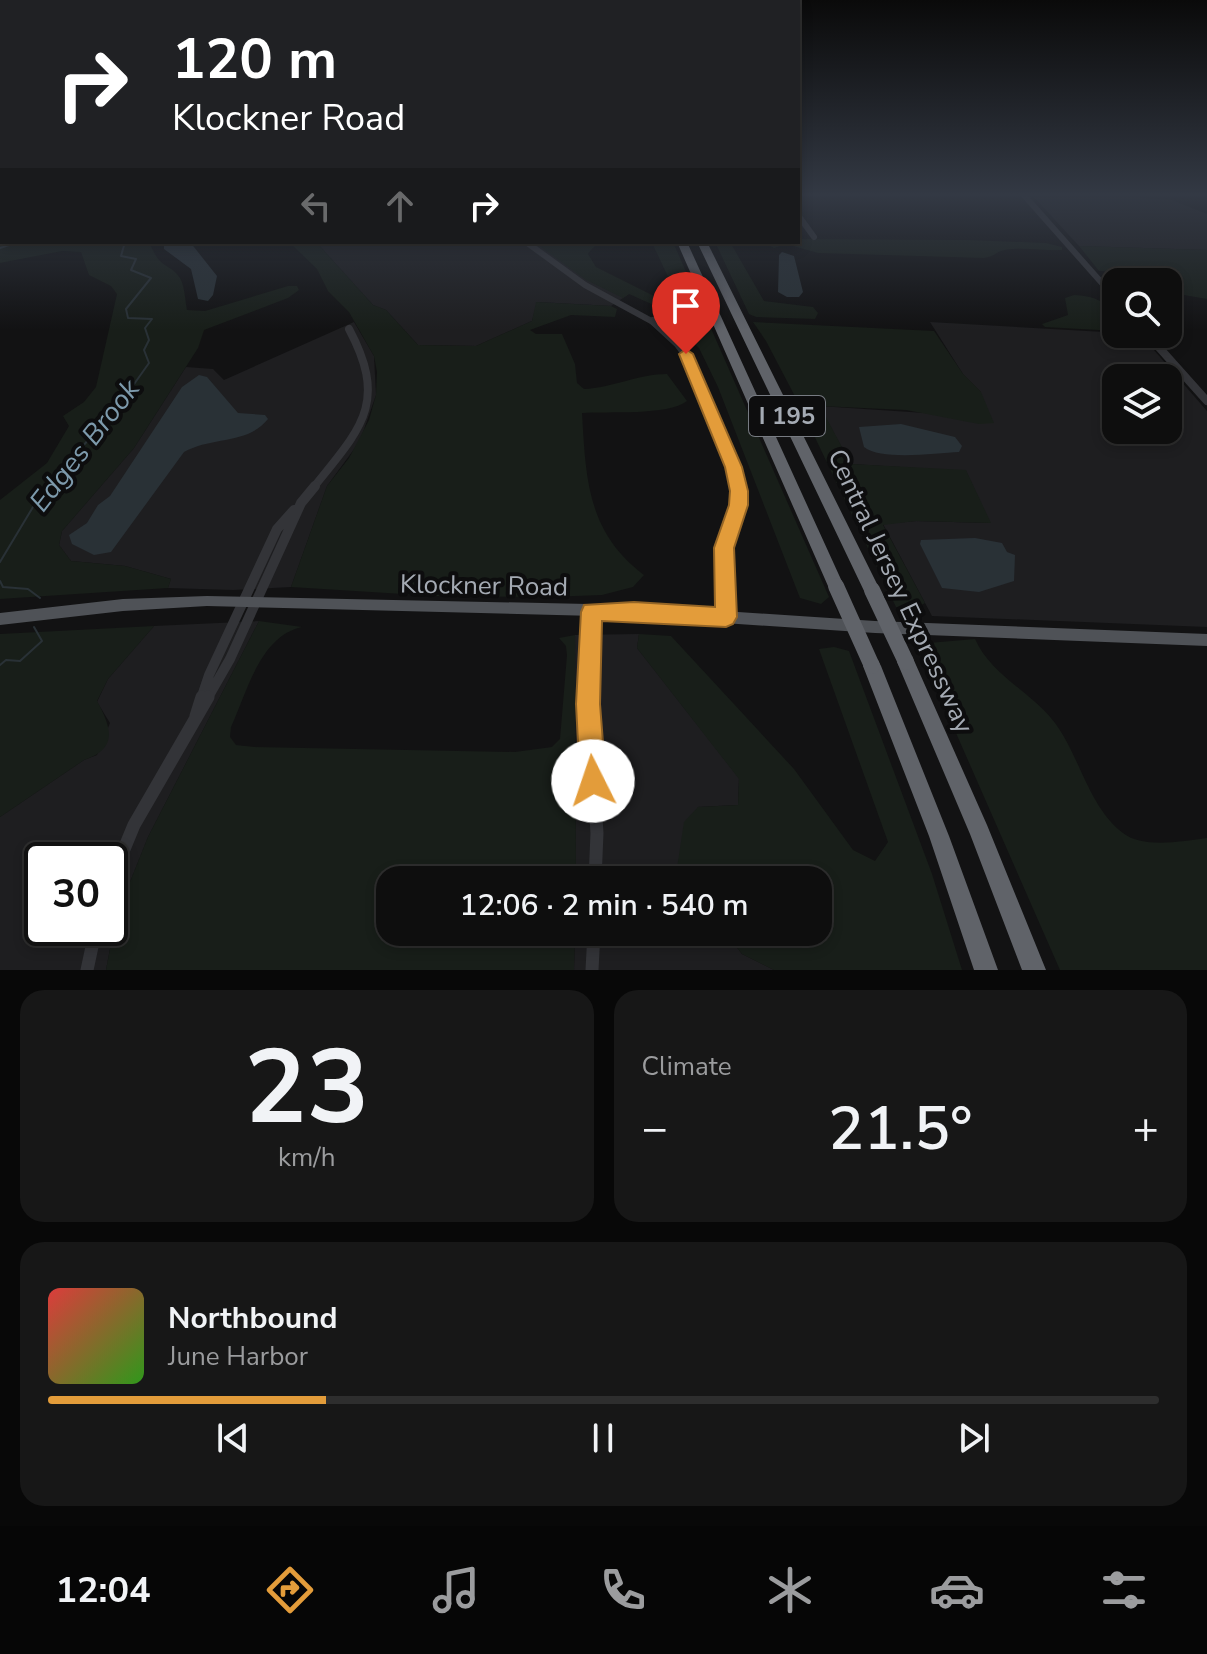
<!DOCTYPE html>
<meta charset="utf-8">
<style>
:root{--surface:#0e0e0e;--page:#171717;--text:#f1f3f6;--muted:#9b9c9e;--line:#2e2e2e;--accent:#e39c3a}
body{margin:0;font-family:"Nunito Sans",sans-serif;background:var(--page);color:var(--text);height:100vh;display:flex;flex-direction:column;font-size:30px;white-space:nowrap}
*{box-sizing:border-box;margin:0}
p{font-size:26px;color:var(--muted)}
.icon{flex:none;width:44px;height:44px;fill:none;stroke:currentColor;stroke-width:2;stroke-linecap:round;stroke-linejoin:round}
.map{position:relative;height:970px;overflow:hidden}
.details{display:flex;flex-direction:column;gap:20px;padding:20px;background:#080808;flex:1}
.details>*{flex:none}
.hud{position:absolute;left:0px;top:0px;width:800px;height:244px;box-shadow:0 4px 12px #0003,0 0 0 2px var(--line);background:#202124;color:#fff;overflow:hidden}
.fabs{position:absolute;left:1102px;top:268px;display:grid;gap:16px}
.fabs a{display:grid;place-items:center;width:80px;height:80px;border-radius:16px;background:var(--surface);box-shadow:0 4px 12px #0003,0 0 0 2px var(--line);font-size:40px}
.speed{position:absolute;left:24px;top:842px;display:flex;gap:16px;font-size:40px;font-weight:700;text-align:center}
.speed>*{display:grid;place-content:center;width:104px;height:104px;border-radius:50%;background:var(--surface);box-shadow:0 4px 12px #0003,0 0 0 2px var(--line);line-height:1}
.speed .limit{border:4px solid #111;border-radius:12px;background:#fff;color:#111}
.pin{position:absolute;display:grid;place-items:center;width:68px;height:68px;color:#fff;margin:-82px -34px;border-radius:50% 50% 50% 0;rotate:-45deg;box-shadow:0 0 8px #0007}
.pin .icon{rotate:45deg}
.me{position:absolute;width:88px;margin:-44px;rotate:356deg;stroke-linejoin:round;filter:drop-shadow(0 0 6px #0008)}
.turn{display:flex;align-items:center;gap:28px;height:168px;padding:0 40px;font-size:36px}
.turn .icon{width:104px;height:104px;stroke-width:2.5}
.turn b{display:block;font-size:56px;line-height:68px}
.lanes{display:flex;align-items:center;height:76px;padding:0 40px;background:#0003;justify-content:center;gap:40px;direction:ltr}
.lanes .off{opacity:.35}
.big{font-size:60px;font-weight:600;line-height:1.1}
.details .tile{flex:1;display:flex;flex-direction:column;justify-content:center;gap:12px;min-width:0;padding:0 28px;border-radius:24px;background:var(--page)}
.details .dial{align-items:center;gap:0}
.dial b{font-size:104px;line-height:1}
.song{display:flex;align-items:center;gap:24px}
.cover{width:96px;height:96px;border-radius:12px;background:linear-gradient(135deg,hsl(0 70% 55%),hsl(110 70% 35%))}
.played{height:8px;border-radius:4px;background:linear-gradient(90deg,var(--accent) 25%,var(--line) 25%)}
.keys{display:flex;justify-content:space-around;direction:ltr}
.heat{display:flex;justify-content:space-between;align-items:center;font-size:44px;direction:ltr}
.details .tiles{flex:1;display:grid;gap:20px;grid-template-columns:1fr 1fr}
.tile:last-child{grid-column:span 2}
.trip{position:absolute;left:376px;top:866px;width:456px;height:80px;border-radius:24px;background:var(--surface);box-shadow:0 4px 12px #0003,0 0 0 2px var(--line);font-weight:600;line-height:80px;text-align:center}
.tabs{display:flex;height:128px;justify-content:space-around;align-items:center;background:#060606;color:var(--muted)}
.tabs .icon{width:56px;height:56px}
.tabs .current{color:var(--accent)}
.tabs b{font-size:36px;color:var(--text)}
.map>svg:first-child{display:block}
.built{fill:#1e1e20;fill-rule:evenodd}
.green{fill:#181e19}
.water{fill:#293136}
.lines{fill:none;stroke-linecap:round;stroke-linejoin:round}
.stream{stroke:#293136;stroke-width:2}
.minor-far3{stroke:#333438;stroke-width:6}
.minor-far2{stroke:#333438;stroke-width:8}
.minor-far1{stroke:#333438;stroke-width:10}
.minor{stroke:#333438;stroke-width:13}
.major{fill:#4f5257;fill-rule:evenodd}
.highway{fill:#606369;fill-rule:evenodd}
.highway-bridge{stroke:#606369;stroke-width:16}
.route{fill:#e39c3a;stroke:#946526;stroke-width:2}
.labels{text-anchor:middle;stroke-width:8;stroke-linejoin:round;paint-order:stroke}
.shield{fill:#0d0d0e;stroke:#777b82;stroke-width:2}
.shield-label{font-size:24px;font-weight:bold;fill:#a4aab3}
.street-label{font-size:26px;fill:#a4aab3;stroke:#0d0d0e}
.water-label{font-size:28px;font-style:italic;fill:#7d9aac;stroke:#0d0d0e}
</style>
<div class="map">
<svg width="1207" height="970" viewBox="0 0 1207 970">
<rect width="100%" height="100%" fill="#121213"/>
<!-- built -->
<path class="built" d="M1031 194H1137L1141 198 1172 200 1207 214V250L1079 246Z
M316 242H546L629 294 611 306 537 302 532 321 476 346 418 345 386 310 373 305Z
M354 322 374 356 376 395 360 441 327 486 291 587 233 590 168 588 171 579 125 566 71 561 59 545 62 531 134 448 186 367 213 369 224 380Z
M930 322 1140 334 1207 411V627L932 616 883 524 916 521 990 523 966 471 851 464 819 406 940 414 981 392 963 374ZM1116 378H1168V430H1116Z
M259 621 148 837 116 917 106 970H0V817L84 760 97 755 110 723 97 702 108 679 154 626ZM42 860H110V928H42Z
M639 634 637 648 739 778 738 805 698 807 677 868 686 880H576L575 635Z
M575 932H725L742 954 774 970H574Z"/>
<!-- green -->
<path class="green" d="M0 220 2 242H155L151 246C161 270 170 263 180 278 185 287 185 300 187 310L205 311 288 286H297L299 290 288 298 204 330 198 348 134 448 62 531 59 545 71 561 125 566 171 579 168 588 0 599V500L47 463 69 426 63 416 84 402 96 387 117 294 111 286 89 275 81 252 62 251 0 263Z
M798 239 968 240 1046 243 1062 247V250C1043 251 1018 246 1001 251 994 254 992 257 984 258L818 253 786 244 774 248 765 243 798 242Z
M289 242H316L373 305 386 310 418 345 476 346 532 321 536 302 611 306 617 309 615 317 571 315 530 330 536 334H562L575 364 577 383 584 389C612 388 638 374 667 374L687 401C668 416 608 411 582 413 586 479 587 532 644 575L633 587 602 595 549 597 435 596 291 587 327 486 349 458 369 420 376 395 377 372 374 356 349 312 328 291 317 269Z
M534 242H618C604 242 596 242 588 254L596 267 674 306 679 300 653 245 621 242H673L829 597 821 604 800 598 718 387 699 348 658 307 629 294 623 298 586 280Z
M715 242H730L764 301 813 307 818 313 815 319 756 317 749 314Z
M1079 246 1207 250V299L1178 294 1168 286V282H1163L1152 273 1099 271Z
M1074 295C1093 296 1103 300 1116 314V331L1045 327 1042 324 1068 315 1065 298Z
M753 322 934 331 963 374 981 392 994 423 979 424 906 410 820 406 851 464 966 470 991 523 916 521 883 525 925 603 911 611 896 607 799 404 766 341Z
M259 621 302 627C260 636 247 692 231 727L230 737 236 745 254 747 515 752 552 747 560 739 567 655 566 646 559 638 575 635 576 880H390V932H575L574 970H106L116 917 148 837Z
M154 626 108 679 97 701C111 727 119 748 84 760L0 817V634Z
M639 634 671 636 794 769 853 850 875 861 888 842 819 649 834 647 849 651 932 874 962 970H774L742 954 725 932H818V880H686L677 868 684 822 698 807 738 805 739 779 637 648Z
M975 639C990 673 1027 690 1051 718 1079 751 1087 806 1123 833 1143 849 1183 841 1207 838V970H1060L917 644Z"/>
<!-- water -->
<path class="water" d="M190 242 217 276 213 295 208 301 198 299 191 269 164 249V242Z
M782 252 794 256 803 292 799 297H787L778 292 779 255Z
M199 375 207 377 238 413 265 415 268 419C247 445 212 436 184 452L111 552 94 555 72 544 69 535 87 523 98 505 110 496 182 387Z
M901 424 955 437 962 446 959 452C936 453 882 461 864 447L859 427Z
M975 538 1002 543 1007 552 1015 555 1014 581 979 592 942 588 920 544 921 540Z"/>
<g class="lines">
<!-- stream -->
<path class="stream" d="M0 248 18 242
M0 562 45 487 115 411 149 363 144 350 149 340 145 328 152 319 128 318 126 309 151 278 131 270 136 259 121 256 125 242
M0 581 3 587 28 589 40 598
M0 665 6 660 20 661 42 641 34 627"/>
<!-- minor-far3 -->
<path class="minor-far3" d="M1023 194 1116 299
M798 215 814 237
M526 242 585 285 655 323"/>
<!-- minor-far2 -->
<path class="minor-far2" d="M653 321 678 344 693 364 738 488
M1147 334 1207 401
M313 488C360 429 389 404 349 329"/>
<!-- minor-far1 -->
<path class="minor-far1" d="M726 617 724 548 738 505V486
M201 699 209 675 277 529 294 510
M207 699 230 659 301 503 315 486
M588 699 592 612"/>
<!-- minor -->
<path class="minor" d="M588 697 597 833 595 880
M196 716 202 697
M110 883 134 825 208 697
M87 970 96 928
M592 970 594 932"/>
<!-- major -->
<path class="major" d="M207 596 634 605 875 621 1207 634V646L875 633 634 617 207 606 123 611 0 625V613L123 599Z"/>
<!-- highway -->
<path class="highway" d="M677 242H687L844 586 842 591 836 593 830 591 828 586Z
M697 242H707L880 590 878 595 872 597 866 595Z
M906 654 912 656 987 825 1046 970H1022L970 834 897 662 900 656Z
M872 658 878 660 881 666 949 836 998 970H974L929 836 863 666 866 660Z"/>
<!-- highway-bridge -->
<path class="highway-bridge" d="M836 586 872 666
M872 590 906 662"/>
</g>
<!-- sky -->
<linearGradient id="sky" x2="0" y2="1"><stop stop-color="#0a0a0a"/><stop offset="0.59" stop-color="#333944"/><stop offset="1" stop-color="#333944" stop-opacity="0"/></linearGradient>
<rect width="1207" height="330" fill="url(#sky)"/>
<!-- route -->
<path class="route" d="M686 349 693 354 742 467 748 491V505L734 548 737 617 733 624 726 627 602 621 600 704 606 781 602 790 593 794 584 790 580 781 576 704 581 612 584 605 634 602 715 607 714 548 729 505 730 491 725 467 679 354Z"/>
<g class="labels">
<!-- shield labels -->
<rect class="shield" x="749" y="396" width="76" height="40" rx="6"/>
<g class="shield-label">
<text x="787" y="424">I 195</text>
</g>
<!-- street labels -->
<g class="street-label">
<text transform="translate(484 585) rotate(1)" y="9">Klockner Road</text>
<text transform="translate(901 591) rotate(65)" y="9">Central Jersey Expressway</text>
</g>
<!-- water labels -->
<g class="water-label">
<text transform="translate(84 445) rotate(-52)" y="10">Edges Brook</text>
</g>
</g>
</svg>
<div class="fabs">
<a><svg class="icon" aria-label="search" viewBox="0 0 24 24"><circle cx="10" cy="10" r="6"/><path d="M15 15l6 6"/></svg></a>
<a><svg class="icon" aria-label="layers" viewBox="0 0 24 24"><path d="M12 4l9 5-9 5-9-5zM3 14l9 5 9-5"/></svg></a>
</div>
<div class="speed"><div class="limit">30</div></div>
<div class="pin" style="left:686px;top:354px;background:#d93025"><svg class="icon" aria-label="arrive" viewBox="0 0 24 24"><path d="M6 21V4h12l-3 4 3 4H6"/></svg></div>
<svg class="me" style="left:593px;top:781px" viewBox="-20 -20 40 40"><circle r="19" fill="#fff"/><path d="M0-13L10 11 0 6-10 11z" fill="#e39c3a"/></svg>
<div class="trip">12:06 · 2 min · 540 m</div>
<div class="hud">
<div class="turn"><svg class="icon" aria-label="right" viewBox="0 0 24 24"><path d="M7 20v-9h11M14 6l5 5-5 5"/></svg><div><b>120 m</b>Klockner Road</div></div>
<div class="lanes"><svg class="icon off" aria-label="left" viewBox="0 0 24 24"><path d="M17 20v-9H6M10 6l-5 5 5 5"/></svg><svg class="icon off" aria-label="ahead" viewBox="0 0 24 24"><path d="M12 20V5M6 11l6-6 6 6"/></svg><svg class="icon" aria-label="right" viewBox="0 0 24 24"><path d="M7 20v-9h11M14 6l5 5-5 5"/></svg></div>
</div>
</div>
<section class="details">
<div class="tiles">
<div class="tile dial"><b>23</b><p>km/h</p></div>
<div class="tile"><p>Climate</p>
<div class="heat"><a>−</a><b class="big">21.5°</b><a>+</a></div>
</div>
<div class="tile">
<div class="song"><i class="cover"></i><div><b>Northbound</b><p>June Harbor</p></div></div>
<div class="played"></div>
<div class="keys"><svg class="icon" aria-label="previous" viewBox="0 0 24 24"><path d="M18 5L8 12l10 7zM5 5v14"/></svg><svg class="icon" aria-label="pause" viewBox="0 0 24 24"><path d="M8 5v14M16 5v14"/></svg><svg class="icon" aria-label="next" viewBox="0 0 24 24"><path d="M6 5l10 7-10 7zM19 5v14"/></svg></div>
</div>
</div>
</section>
<nav class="tabs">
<b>12:04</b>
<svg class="icon current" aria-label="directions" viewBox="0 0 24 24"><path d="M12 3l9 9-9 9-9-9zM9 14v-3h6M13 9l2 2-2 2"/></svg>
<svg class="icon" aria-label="music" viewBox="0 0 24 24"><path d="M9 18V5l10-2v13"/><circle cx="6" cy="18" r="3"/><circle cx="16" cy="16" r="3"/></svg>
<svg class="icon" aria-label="phone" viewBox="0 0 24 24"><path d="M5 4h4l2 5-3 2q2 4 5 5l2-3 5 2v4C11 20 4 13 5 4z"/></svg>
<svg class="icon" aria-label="climate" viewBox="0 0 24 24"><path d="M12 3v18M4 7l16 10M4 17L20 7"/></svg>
<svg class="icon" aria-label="car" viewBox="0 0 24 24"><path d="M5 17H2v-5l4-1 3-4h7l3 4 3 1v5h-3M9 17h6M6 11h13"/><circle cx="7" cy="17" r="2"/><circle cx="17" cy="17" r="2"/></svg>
<svg class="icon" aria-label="filters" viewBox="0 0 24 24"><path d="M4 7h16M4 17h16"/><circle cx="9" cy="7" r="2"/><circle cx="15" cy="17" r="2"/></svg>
</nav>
